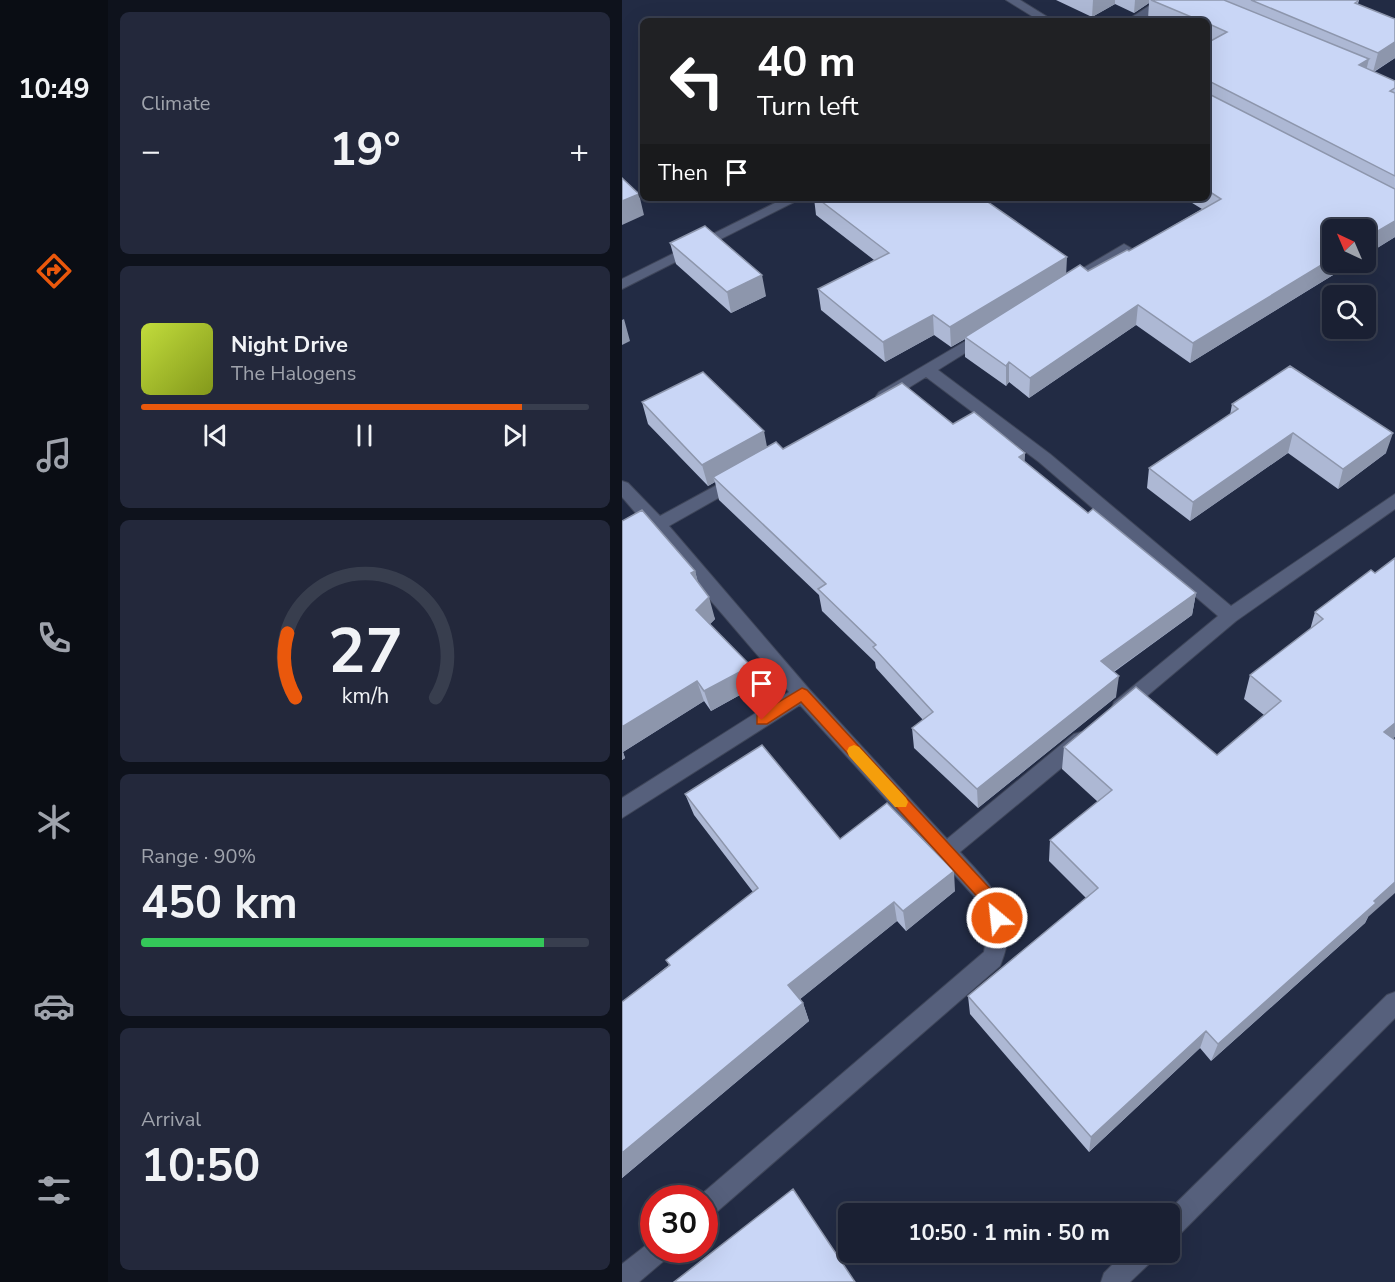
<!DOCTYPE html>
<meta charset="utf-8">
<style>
:root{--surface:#1a2033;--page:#23283b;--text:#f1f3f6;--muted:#9fa3ac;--line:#383e4e;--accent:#ea580c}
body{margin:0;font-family:"Nunito Sans",sans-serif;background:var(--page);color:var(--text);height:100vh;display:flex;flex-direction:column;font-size:22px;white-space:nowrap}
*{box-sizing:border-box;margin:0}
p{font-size:20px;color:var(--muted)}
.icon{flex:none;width:33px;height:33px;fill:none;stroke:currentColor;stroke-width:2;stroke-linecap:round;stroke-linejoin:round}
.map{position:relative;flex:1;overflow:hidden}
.details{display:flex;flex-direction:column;gap:12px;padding:12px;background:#0e121c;width:514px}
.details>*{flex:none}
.guide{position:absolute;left:18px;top:18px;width:570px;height:183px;border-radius:9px;box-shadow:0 6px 24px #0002,0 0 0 2px var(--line);background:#202124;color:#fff;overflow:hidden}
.needle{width:39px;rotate:316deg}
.buttons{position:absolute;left:700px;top:219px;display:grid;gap:12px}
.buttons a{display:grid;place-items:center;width:54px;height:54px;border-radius:9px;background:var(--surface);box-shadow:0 6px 24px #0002,0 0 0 2px var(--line);font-size:30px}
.speed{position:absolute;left:18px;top:1185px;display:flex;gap:12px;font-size:30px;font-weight:700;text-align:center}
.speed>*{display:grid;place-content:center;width:78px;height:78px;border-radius:50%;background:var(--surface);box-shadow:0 6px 24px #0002,0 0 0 2px var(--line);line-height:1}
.speed .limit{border:9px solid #d22;background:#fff;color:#111}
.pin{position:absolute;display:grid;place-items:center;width:51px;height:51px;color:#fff;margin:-62px -26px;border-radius:50% 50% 50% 0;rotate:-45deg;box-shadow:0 0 6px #0007}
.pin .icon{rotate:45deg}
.me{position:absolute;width:66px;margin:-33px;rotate:332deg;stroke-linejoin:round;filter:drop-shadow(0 0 4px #0008)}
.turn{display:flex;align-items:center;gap:21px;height:126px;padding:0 18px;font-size:27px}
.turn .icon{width:78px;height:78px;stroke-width:2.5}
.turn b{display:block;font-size:42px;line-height:51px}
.then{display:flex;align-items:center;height:57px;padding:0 18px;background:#0003;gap:12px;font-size:22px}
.big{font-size:45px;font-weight:700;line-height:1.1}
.details .widget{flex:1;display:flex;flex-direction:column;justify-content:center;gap:9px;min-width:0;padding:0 21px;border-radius:9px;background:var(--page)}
.details .dial{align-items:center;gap:0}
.dial svg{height:156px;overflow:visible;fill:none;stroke:var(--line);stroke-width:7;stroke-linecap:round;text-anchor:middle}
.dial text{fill:var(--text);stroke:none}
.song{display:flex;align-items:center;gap:18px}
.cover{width:72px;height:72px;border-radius:9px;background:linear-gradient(135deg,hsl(70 70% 55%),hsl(70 70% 35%))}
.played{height:6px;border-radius:3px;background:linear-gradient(90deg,var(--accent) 85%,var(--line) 85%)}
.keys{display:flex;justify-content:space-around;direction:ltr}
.heat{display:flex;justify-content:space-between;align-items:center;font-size:33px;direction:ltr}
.charge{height:9px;border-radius:4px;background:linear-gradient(90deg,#34c759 90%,var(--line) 0)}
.trip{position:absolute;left:216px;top:1203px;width:342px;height:60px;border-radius:9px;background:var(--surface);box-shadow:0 6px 24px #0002,0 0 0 2px var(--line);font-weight:700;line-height:60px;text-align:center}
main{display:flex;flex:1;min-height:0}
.menu{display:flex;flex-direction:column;width:108px;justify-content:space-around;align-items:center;background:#0a0d14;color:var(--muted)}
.menu .icon{width:42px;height:42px}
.menu .on{color:var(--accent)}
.menu b{font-size:27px;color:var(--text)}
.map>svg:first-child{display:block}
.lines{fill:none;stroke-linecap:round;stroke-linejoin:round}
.minor-casing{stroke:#3f465a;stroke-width:2}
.minor{fill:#56607c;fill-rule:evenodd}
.wall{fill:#adb8d4}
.shaded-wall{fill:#8d96ac}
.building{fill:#c9d6f6;stroke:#8d96ac;stroke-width:1.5}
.route{fill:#ea580c;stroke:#983908;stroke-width:1.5}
.slow{fill:#f59e0b}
</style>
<main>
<nav class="menu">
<b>10:49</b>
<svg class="icon on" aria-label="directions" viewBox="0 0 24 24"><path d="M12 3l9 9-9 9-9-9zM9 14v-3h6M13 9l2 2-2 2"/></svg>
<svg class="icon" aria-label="music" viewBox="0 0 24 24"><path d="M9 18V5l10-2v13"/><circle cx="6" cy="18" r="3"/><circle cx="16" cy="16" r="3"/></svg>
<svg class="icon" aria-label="phone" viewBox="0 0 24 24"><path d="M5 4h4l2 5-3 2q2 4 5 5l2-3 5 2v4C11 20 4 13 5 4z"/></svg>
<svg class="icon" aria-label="climate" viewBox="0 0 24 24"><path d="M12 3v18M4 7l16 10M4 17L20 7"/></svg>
<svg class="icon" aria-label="car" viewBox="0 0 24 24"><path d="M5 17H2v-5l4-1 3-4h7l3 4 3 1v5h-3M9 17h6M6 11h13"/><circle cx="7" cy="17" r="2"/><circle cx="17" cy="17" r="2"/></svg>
<svg class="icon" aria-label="filters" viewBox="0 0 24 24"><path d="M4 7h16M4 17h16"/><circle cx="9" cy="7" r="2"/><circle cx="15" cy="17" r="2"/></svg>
</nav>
<section class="details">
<div class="widget"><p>Climate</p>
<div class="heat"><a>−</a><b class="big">19°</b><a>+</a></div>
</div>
<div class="widget">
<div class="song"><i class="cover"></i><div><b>Night Drive</b><p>The Halogens</p></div></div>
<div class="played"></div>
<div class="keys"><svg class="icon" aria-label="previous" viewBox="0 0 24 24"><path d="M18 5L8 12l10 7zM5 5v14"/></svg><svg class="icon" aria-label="pause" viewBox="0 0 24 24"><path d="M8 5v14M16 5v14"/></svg><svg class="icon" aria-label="next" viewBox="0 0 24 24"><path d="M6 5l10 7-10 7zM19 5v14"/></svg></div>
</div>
<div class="widget dial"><svg viewBox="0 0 100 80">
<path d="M14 69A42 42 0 1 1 86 69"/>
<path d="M14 69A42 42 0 0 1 10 36" stroke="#ea580c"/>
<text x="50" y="56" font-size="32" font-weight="700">27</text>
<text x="50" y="72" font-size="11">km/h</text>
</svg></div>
<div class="widget"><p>Range · 90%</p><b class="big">450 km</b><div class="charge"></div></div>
<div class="widget"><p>Arrival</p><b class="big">10:50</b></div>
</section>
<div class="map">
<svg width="773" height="1282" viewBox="0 0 773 1282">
<rect width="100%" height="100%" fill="#222b44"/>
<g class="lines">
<!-- minor casing -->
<g class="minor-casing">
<path id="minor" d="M384 0H398L432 21H418Z
M536 0H550L518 21H504Z
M163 198H180L0 289V279Z
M502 244 509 248 507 251 451 286H441V280Z
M364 329 369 331 371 334 369 337 316 370 428 454 609 606 773 494V509L614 621 506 712 499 715 492 712 490 707 492 702 596 616 417 462 304 377 267 400H257L254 396 257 392Z
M115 474 123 480 121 484 47 526 187 689 325 839 452 734 459 732 466 734 469 740 466 746 338 852C372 889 400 914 378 966L90 1216 82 1220V1198H75L362 952 366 928 359 904 178 705 0 818V798L167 692 0 497V481L6 483 38 516Z
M773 992V1018L557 1235 548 1238V1214H543L765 995Z
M32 1239V1250H47L44 1259 17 1282H0V1264Z
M503 1252H533L530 1261 508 1282H479L482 1273Z"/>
</g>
<!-- minor -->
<use href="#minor" class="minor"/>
</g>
<!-- wall -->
<path class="wall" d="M434 0H737L736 4 773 58 752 72 773 81V237L568 363 514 325 407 398 387 382 384 386 343 357V339L329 347 312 335 263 362 199 310 196 289 252 260 194 215 192 198H370L364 201 444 274 466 271 507 251 580 209 562 198H585V21H531L526 19 527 3 512 13 493 4 470 17Z
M48 243 144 296 109 313 54 264Z
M20 402 145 447 161 449 331 424 403 453 402 461 466 513 574 593 570 615 492 672 494 697 356 808 292 748 290 728 301 720 254 668 253 662 200 611 197 595 97 500 93 482 86 486 26 424Z
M610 404 764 453 716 489 666 453 568 521 525 488 527 468 608 415Z
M0 521 73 571 76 583 93 619 88 624 134 686 89 711 82 701 1 752 3 758 0 760Z
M749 570 771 739 746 917 743 923 589 1061 578 1048 467 1152 348 1014 346 996 464 898 427 861 428 840 476 802 440 769 442 747 595 755 642 715 622 699 628 675 688 630 693 612Z
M63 794 218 839 333 891 284 931 275 921 178 999 181 1003 187 1021 0 1178V1002L47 965 44 960 131 892 72 815Z"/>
<!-- shaded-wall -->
<path class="shaded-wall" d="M471 0H493V4L470 17Z
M513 0H527V3L512 13Z
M773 42V58L751 72 756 53Z
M747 59 742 79 737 65Z
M589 82 586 102 585 84Z
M17 194 22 215 0 225V201Z
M347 198H370L348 209Z
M773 221V237L744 255V238Z
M445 257 444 277 343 337V339L329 347 328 327Z
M711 258V262H732L568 363 571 343Z
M140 275 144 296 109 313 105 292Z
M516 305 514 325 407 398 408 378Z
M311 315 312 335 263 362 261 342Z
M2 319 8 341 0 345V320Z
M387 362V382L384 386V366Z
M142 431 146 452 91 477 93 482 86 486 80 465Z
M671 433 666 453 568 521 571 502Z
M771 433 764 453 716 489 721 469Z
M403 453 402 476 397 457Z
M73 571 79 593 69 573Z
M574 593 570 615 477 682 479 661Z
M87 597 93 619 81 631 74 610Z
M129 666 134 686 89 711 82 691Z
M497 676 494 697 356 808 355 789Z
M75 681 82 701 1 752 3 758 0 760V727Z
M773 723V737L752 754 762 732Z
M332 871 333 891 284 931 281 911Z
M773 882V893L746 917 743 923 589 1061 596 1044Z
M272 902 275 921 172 1004 166 985Z
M181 1003 187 1021 0 1178V1153Z
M584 1031 578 1048 467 1152 469 1137Z"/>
<!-- building -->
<path class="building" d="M529 0H602L747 59 737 65 773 81V88L768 91 773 93V176L589 82 585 84V93L773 189V221L744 238V230H711V258L571 343 516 305 408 378 387 362 384 366 343 337 458 265 466 271 505 250 507 251 599 199 585 190V43L605 32 585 23V21H579Z
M629 0H735L736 1 733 3 773 19V42L756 53Z
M0 178 17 194 0 201Z
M195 198H360L445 257 328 327 311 315 261 342 196 289 267 253Z
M83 226 140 275 105 292 48 243Z
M668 366 771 433 721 469 671 433 571 502 527 468 616 409 610 404Z
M81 372 142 431 80 465 20 402Z
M280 383 331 424 352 412 403 453 397 457 466 513 471 509 574 593 479 661 497 676 355 789 290 728 311 712 251 647 254 645 196 589 204 584 91 477 154 442 161 449Z
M20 510 73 571 69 573 87 597 74 610 129 666 82 691 75 681 0 727V521Z
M773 558V723L762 732 773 740V882L752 901 754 903 596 1044 584 1031 469 1137 346 996 476 888 428 840 490 790 442 747 514 687 595 755 659 701 628 675 701 619 693 612 749 570 753 573Z
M140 745 218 839 265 803 332 871 281 911 272 902 166 985 181 1003 0 1153V1002L48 965 44 960 136 888 63 794Z
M171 1189 233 1282H52Z"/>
<!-- route -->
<path class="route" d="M180 688 185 690 372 893 383 918 381 924 375 926 370 924 361 903 179 702 145 724H135V715Z"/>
<!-- slow -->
<path class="slow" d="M232 745 237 747 284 798 286 802 284 807H273L227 756 225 751 227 747Z"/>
</svg>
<div class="buttons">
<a><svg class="needle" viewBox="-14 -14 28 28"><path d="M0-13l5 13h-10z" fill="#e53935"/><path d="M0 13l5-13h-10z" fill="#9fa3ac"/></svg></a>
<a><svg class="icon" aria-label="search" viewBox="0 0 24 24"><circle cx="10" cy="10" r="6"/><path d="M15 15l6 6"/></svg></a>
</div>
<div class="speed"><div class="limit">30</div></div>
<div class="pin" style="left:140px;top:720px;background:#d93025"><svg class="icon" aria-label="arrive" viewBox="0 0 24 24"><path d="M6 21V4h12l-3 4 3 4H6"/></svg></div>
<svg class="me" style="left:375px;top:918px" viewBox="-20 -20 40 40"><circle r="17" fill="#ea580c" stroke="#fff" stroke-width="3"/><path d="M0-11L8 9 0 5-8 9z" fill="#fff"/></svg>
<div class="trip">10:50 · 1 min · 50 m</div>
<div class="guide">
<div class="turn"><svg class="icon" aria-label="left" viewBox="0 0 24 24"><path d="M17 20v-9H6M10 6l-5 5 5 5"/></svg><div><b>40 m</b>Turn left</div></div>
<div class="then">Then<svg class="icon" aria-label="arrive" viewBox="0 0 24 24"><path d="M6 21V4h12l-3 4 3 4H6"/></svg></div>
</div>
</div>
</main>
